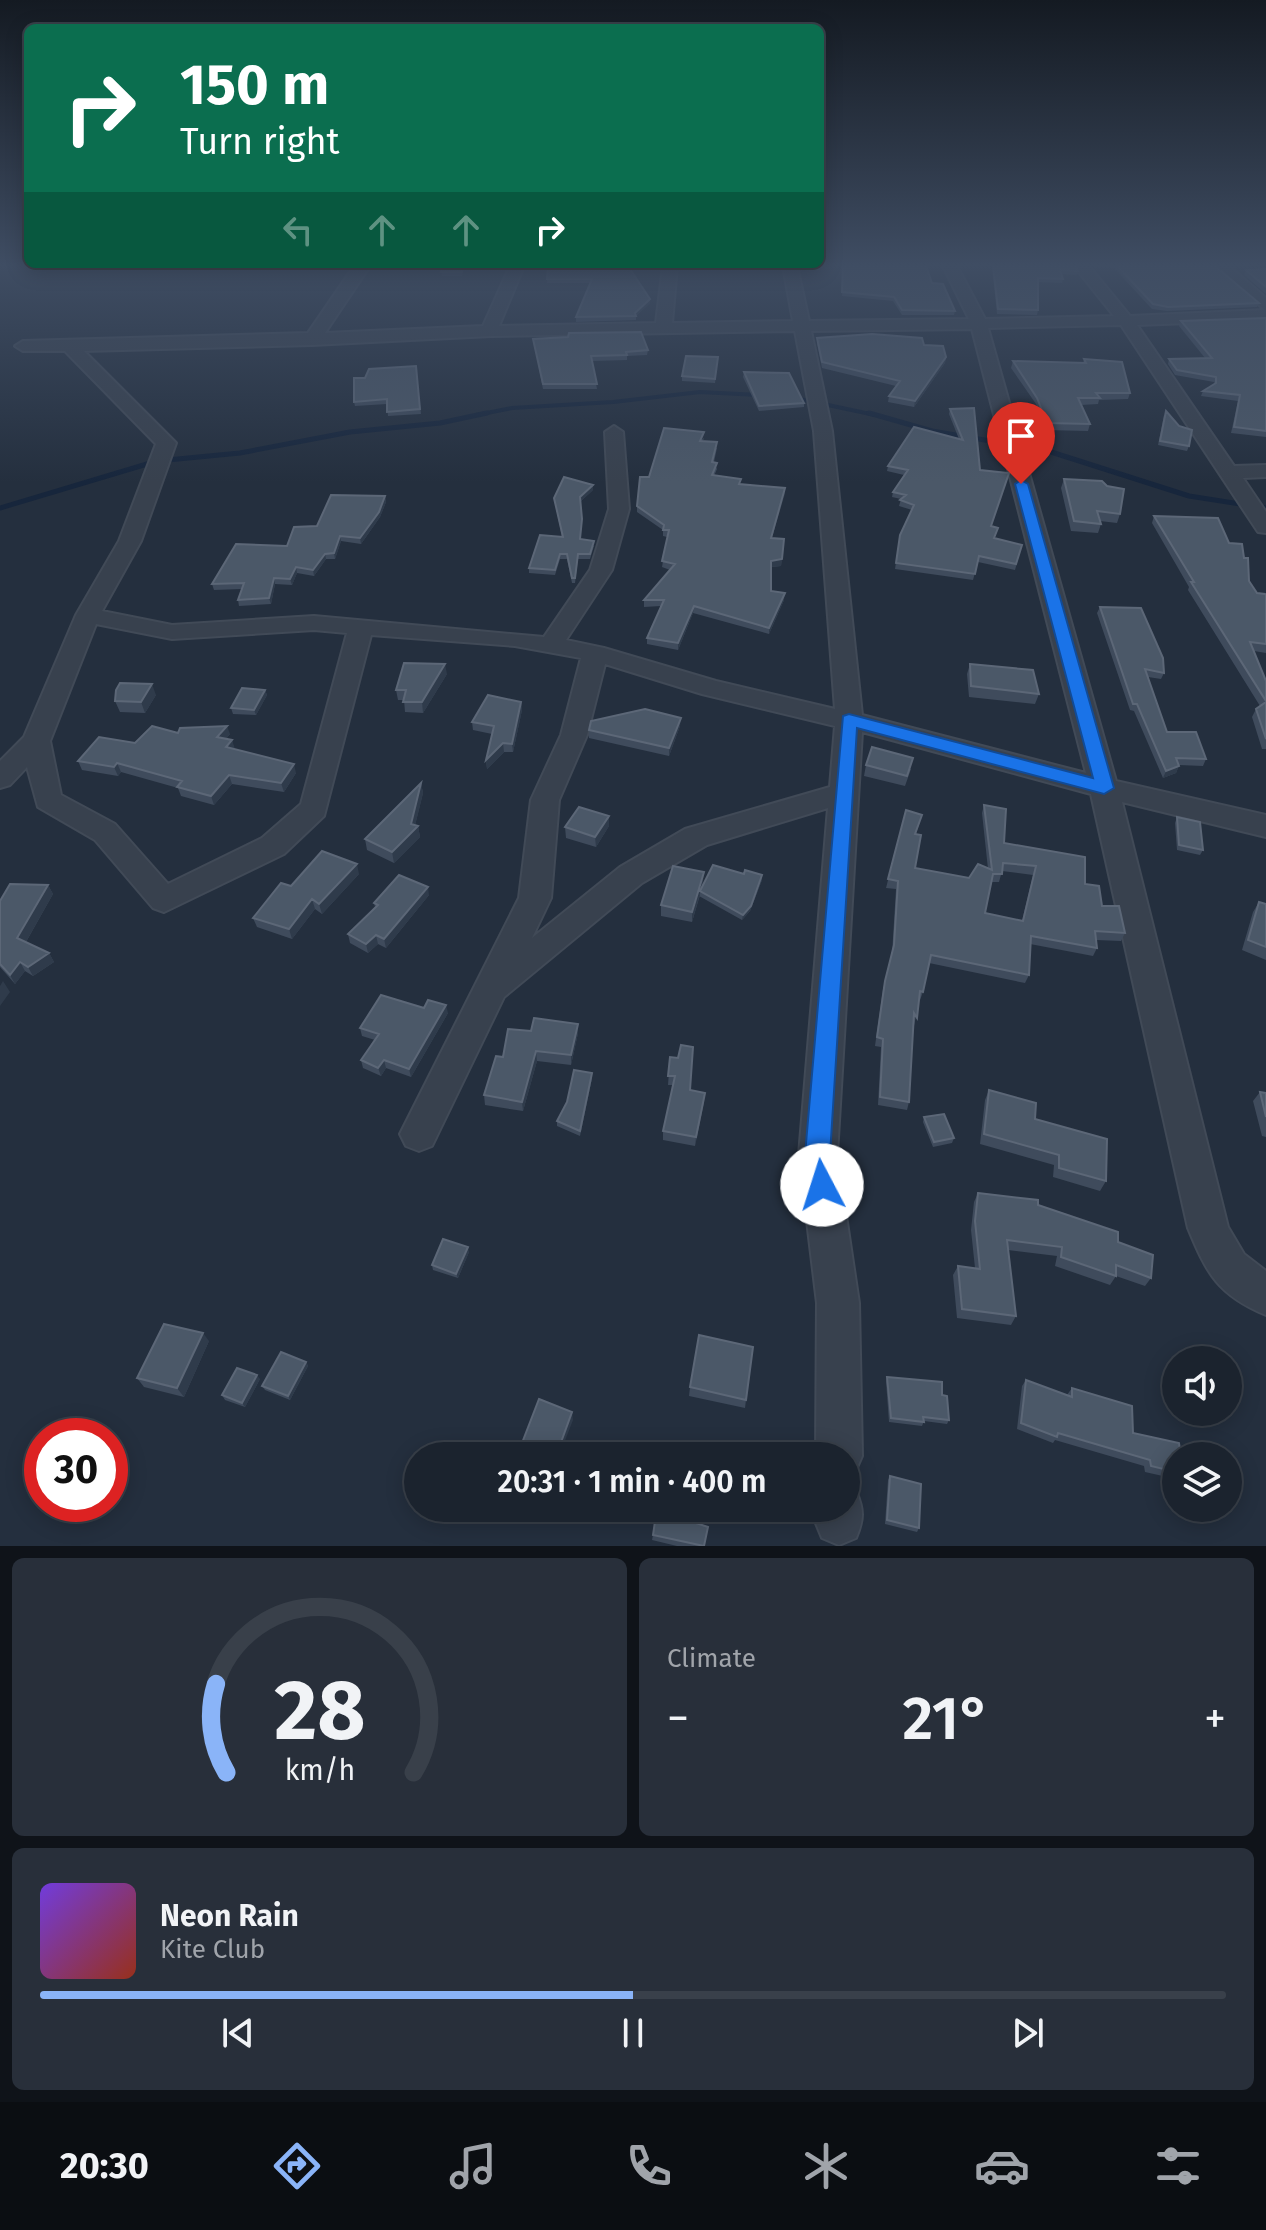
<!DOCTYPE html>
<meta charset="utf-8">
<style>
:root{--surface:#1b232e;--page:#282f3a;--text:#f1f3f6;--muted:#a0a4aa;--line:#39404a;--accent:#8ab4f8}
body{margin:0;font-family:"Fira Sans",sans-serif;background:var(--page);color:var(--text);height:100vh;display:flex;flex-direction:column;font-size:30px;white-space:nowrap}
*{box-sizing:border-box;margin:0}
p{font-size:26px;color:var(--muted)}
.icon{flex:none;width:44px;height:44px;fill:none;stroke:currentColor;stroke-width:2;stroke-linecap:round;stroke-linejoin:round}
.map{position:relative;height:1546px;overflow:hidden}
.panel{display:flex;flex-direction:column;gap:12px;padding:12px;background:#0f1319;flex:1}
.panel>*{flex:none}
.top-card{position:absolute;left:24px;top:24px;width:800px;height:244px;border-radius:12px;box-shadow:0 4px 20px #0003,0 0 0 2px var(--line);background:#0b6e4f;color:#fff;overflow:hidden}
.fabs{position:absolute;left:1162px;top:1346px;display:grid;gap:16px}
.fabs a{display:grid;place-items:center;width:80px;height:80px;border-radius:50%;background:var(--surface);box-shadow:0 4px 20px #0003,0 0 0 2px var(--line);font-size:40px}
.speed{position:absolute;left:24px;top:1418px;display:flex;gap:16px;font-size:40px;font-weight:700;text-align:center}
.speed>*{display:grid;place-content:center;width:104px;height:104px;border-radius:50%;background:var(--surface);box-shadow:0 4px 20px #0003,0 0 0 2px var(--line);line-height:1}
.speed .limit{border:12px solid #d22;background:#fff;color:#111}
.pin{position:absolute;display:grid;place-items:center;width:68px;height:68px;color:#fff;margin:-82px -34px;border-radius:50% 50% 50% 0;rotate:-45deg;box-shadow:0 0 8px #0007}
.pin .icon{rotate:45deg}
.me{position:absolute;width:88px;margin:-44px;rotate:355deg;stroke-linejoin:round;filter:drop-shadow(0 0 6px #0008)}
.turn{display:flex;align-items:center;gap:28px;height:168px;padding:0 24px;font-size:36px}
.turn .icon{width:104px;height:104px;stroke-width:2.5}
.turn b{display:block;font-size:56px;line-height:68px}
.lanes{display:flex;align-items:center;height:76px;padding:0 24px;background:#0003;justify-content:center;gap:40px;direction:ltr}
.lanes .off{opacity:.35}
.big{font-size:60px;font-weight:600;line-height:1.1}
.panel .widget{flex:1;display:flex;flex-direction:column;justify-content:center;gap:12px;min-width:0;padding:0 28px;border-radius:12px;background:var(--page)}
.panel .dial{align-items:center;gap:0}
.dial svg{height:208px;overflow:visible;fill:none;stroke:var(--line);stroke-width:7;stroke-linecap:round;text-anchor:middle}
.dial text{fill:var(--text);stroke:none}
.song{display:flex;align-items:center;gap:24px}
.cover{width:96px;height:96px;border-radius:12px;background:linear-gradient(135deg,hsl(260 70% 55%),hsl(10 70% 35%))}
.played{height:8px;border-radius:4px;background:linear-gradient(90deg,var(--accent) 50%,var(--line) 50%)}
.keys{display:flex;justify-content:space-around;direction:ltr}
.heat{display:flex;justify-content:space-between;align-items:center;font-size:44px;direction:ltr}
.panel .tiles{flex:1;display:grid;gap:12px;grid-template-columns:1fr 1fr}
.widget:last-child{grid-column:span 2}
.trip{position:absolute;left:404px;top:1442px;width:456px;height:80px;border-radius:40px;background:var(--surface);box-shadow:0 4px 20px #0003,0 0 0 2px var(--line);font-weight:600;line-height:80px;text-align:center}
.tab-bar{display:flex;height:128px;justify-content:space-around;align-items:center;background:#0b0e12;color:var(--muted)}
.tab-bar .icon{width:56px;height:56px}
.tab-bar .current{color:var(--accent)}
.tab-bar b{font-size:36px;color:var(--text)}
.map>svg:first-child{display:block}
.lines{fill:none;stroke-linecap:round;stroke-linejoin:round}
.stream-far1{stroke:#17263c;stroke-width:4}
.stream{stroke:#17263c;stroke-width:5}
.minor-casing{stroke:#414a57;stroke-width:4}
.minor{fill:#38414e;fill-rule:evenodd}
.wall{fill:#3f4b5c;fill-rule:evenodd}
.shaded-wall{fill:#2f3b4b}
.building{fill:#4b5868;stroke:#5c6777;stroke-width:2;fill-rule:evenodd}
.route{fill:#1a73e8;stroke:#114b97;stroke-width:2}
</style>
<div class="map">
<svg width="1266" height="1546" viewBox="0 0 1266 1546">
<rect width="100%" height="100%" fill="#242f3e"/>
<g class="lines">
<!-- stream-far1 -->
<path class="stream-far1" d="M795 398 875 415
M477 415 512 408 613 402 700 392 759 395"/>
<!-- stream -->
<path class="stream" d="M869 413 932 431 1048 451 1189 496 1266 508
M0 508 157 461 240 453 350 432 440 423 487 413"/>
<!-- minor casing -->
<g class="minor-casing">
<path id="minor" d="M354 266H370L325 333 483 326 510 266H524L499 326 656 323 663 266H677L672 323 793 321 783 266H797L809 321 969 319 943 266H957L985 319 1114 316 1074 266H1089L1130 316 1265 310 1214 266H1229L1266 298V320L1137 325 1234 466 1266 465V477L1243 478 1266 512V533L1258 532 1121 325 988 328 1116 781 1266 815V837L1122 802 1228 1227 1244 1254 1266 1271V1315C1218 1295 1207 1274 1188 1228L1091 794 862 732 837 1155 859 1303 862 1456 855 1472 846 1476V1456H816L817 1303 799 1155 828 808 707 845 642 883 504 997 432 1146 419 1151 406 1146 400 1134 519 898 531 800 561 735 581 658 515 646 371 635 324 816 284 854 164 912 153 908 95 840 38 807 27 767 10 785 0 788V761L24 737 76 615 119 541 156 444 65 351H23L15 346 23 341 308 333ZM972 329 1086 773 862 715 832 431 811 331ZM795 331 814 431 835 709 716 681 604 648 566 640 612 570 629 509 623 432 614 426 605 432 609 509 590 570 544 637 314 616 172 625 102 611 141 541 176 443 84 351 312 345 491 336ZM96 624 172 639 314 630 347 633 301 804 262 838 168 884 115 824 61 795 50 741ZM605 664 702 694 835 726 830 787 685 829 620 867 532 938 551 898 559 800 587 735Z
M846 1487 856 1491C864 1510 864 1519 856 1538L839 1545 822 1538 815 1521V1508H846Z"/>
</g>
<!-- minor -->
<use href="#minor" class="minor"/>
</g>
<!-- wall -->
<path class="wall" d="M464 266 462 276H442L441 272Z
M548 266H628L650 303 636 316V320L576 322V317L590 283H547Z
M843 266 932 283 955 311 954 315H902L893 301 842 296Z
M992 266H1076L1078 271 1077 275 1062 274 1063 279 1062 283 1038 282V310L1037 315 997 314Z
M1092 266H1215L1259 303 1257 307 1167 311 1152 309 1113 267H1094Z
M1266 269V294L1244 275 1246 270Z
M1266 318V437L1231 433 1238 401 1201 396 1203 391 1214 384V382L1175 375 1168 364 1169 359 1205 358 1179 326 1181 321Z
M817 338 924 345 946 357 945 363 914 407 888 402 889 396 896 386 822 368 817 343Z
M533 339 648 350 647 355 627 356V360L592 361 597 389H543Z
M718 357 715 383 682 381V376Z
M1084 359 1130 393 1128 399 1099 400 1098 404 1081 405 1090 424 1088 431 1045 430 1036 404 1011 368 1013 361 1083 363Z
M416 366 421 414 388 416 387 404 355 406 354 402 365 378Z
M744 372 804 403V407L759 411 743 377Z
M950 409 980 470 991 526 995 538 1022 545 1015 570 978 562 973 580 895 569 900 535 912 510 899 506 901 499 892 497 893 492 904 475 887 471 888 466 959 439 949 414Z
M1164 415 1189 446 1187 451 1158 445Z
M704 438 703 441 717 448 714 462 717 469 714 476 740 484 785 488 772 538 784 539 781 566 771 567V591L784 600 769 634 693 613 678 650 647 644V638L661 606 644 607V600L670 570 662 567 667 537 663 536V530L637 512V506L649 477Z
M1064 479 1120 514 1117 523 1100 521 1101 524 1098 533 1071 531 1061 488Z
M593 490 580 502 582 524 580 539 594 546 590 559H578L575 583H572L567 559H560L555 575 529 573V568L562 537 554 498Z
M385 496 386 502 380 517 361 544 341 541 335 559H326L314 576 297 573 292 585 275 584 271 604 239 606 238 600 242 589 214 590 212 584 287 546 317 526Z
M1154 516 1229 543 1244 558 1249 581 1257 593 1266 595V653L1254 651 1266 681V749H1262L1252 717 1256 709 1260 706 1188 590 1189 587 1152 523Z
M1100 607 1164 673 1161 679 1148 677 1167 732 1206 759 1203 766 1179 765 1176 773 1163 778 1134 711 1130 710 1097 613Z
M970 664 1039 694 1035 704 969 697 967 674Z
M447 674 423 713 405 712 404 700H398L396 690Z
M265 690 267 695 256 715 233 714 231 708Z
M156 695 145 713 120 712 115 701Z
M521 702 522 710 513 752H504L487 769 486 760 492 734 473 730 472 722Z
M680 726 669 756 589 738V730Z
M178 733 230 734 226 739 232 740 234 749 296 773 284 792 232 784 214 805 181 796 178 788 121 772 118 776 82 770 78 761 135 743Z
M866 765 911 769 905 786 864 776Z
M421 783 423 793 415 825 418 826 420 837 394 863 367 850 365 839Z
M984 805 1004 843 1085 884 1125 933 1121 941 1096 940 1097 948 1093 956 1030 944 1029 975 1025 983 929 963 923 992 920 1000H919L914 1026 913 1024 909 1102 907 1110 878 1105 881 1047 875 1046 883 989 892 954 896 889 886 888 906 810 922 815 916 834 915 868 969 878 988 869 982 813ZM1002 871 1033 875 1022 921 985 913 991 882H999Z
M1177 817 1203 850 1200 855 1177 850 1175 823Z
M609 826 596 847 566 838 565 827Z
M359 874 322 914 315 909 292 939 257 927 253 918 291 886Z
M762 880 750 911 742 920 699 896 700 895 692 922 661 916V905L703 883 702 887Z
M48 885 53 894 26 942 49 953 54 962 33 976 25 971 15 984 0 967V901Z
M429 895 386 948 378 944 368 953 350 943 348 934 375 907 374 903Z
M1259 902 1266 904V960L1242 950 1253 912Z
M424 1008 448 1013 411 1077 386 1068 381 1076 363 1068 361 1060 375 1040 362 1036 360 1028Z
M578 1033 571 1065 537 1061 523 1111 485 1105 484 1095 503 1057Z
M670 1057 690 1090 704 1102 695 1146 663 1140V1131L673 1085H668Z
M592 1073V1078L580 1136 557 1126V1121Z
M989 1090 1106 1181 1100 1191 1053 1177 1054 1165 980 1144 985 1100Z
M1260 1092 1266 1093V1137L1262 1136 1253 1101Z
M924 1117 954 1138 952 1143 933 1147 923 1122Z
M978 1193 1038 1205 1118 1242 1151 1278 1145 1286 1116 1276 1110 1285 1055 1266 1057 1256 1008 1250 1016 1316 1011 1325 957 1318 953 1275 958 1266 975 1268 971 1230 974 1202Z
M469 1252 458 1278 433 1270 432 1265Z
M209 1341 184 1397 144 1387 137 1378Z
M306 1362 308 1366 290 1400 265 1390 262 1386Z
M887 1377 942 1395 949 1420 947 1424 924 1421 922 1426 889 1422 886 1381Z
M260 1379 245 1407 225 1400 222 1395Z
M1026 1380 1067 1395 1072 1388 1133 1433 1176 1456V1479L1145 1472 1144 1466 1055 1440 1053 1443 1017 1429 1022 1386Z
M690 1387 746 1400 745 1408 689 1396Z
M890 1476 919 1528 917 1532 885 1524 888 1480Z
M653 1535 704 1546H677L652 1540Z"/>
<!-- shaded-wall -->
<path class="shaded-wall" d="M650 299V303L635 317V313Z
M946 357 945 363 914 407 915 401Z
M593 485V490L580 502V497Z
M785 488V494L770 544 771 538Z
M385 496 386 502 380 517 361 544 360 538Z
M340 536 341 541 335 559 334 553Z
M325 554 326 559 314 576 313 570Z
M782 559 781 566 770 567 771 561Z
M296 567 297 573 292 585 290 579Z
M274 578 275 584 271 604 269 598Z
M785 593 784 600 769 634V628Z
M694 606 693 613 678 650V643Z
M445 664 447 674 423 713 422 702Z
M152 684 156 695 145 713 141 702Z
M265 690 267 695 256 715 254 710Z
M521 702 522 710 513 752 512 744Z
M681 718 680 726 669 756V748Z
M227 726 230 734 220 746 217 737Z
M232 740 235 749 226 747Z
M503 743 504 752 487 769 486 760Z
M117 763 121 772 118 776 114 767Z
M294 764 296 773 284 792 281 783Z
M1179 766 1176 773 1163 778 1166 771Z
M229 775 232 784 214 805 211 796Z
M421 783 423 793 414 830 418 826 420 837 394 863 392 852 411 824Z
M609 816V826L596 847 595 837Z
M357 864 359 874 322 914 319 904Z
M704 872 703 883 692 922V912Z
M762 875V880L750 911 742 920 743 915Z
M48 885 53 894 23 947 17 938Z
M428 887 429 895 386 948 384 939Z
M312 899 315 909 292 939 289 929Z
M376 935 378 944 368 953 366 944Z
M49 953 54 962 33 976 28 967Z
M20 962 25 971 15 984 10 975Z
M3 981 10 992 0 1006V986Z
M446 1005 448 1013 411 1077 409 1069Z
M578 1024V1033L571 1065V1055Z
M536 1051 537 1061 523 1111 522 1102Z
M384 1060 386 1068 381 1076 378 1068Z
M592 1073V1078L580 1136V1131Z
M705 1093 704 1102 695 1146 696 1137Z
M468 1247 469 1252 458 1278 456 1274Z
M203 1333 209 1341 184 1397 177 1388Z
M306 1362 308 1366 290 1400 288 1396Z
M257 1375 260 1379 245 1407 242 1403Z
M572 1412 573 1420 559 1456H556Z"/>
<!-- building -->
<path class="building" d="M442 266H463L462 272H441Z
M548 266H628L650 299 635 313 636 316 576 317 592 279H547Z
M843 266H926L932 283 943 284 955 311 902 310 894 297 842 292Z
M993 266H1076L1078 271 1060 270 1063 279 1038 278V310L998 309Z
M1117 266H1215L1259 303 1168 307 1153 304Z
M1266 269V287L1246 270Z
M1266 318V431L1234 427 1240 395 1203 391 1216 383V377L1177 370 1169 359 1212 358 1181 321Z
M641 332 648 350 626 352 627 355 591 356 597 384H543L533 339 568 337 569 333Z
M872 334 922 338 924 345 943 346 946 357 915 401 889 396 900 381 822 362 817 338Z
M686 356 718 357 715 379 682 376Z
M1084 359 1122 362 1130 393H1096L1100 398H1078L1090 424 1047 423 1037 398 1013 361 1086 363Z
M416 366 420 409 387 412V399L354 402V378H365L369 369Z
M744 372 789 373 804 403 759 406Z
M974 408 980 470 1009 473 991 526 998 528 994 538 1022 545 1016 564 979 556 975 574 896 563 900 535 914 505 900 500 906 495 893 492 908 470 888 466 914 427 963 440 950 409Z
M1166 411 1179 426 1192 430 1189 446 1160 441Z
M664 428 704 432 700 441 717 442 712 462 717 463 712 475 741 479 739 484 785 488 771 538 784 539 782 559 771 561V591L785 593 769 628 694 606 678 643 647 638 664 600H644L675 564 662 561 669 530H663L664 525 637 506 640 477H649Z
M564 477 593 485 580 497 582 519 580 539 594 541 590 554H578L575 578H572L567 554H560L555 570 529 568 540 535 563 537 554 498Z
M1064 479 1102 481 1107 486 1124 489 1120 514 1097 511 1101 524 1074 521Z
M331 495 385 496 379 512 360 538 340 536 334 553 325 554 313 570 296 567 290 579 274 578 269 598 238 600 244 583 212 584 236 544 287 546 294 527 317 526Z
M1154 516 1218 518 1229 543 1242 544 1244 558H1248L1249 581 1257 593 1265 594 1266 595V644L1250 642 1266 681V701L1191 582H1194Z
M1100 607 1141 608 1163 658 1164 673 1145 669 1167 732H1196L1206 759 1176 758 1179 766 1166 771 1137 704H1133Z
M404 663 445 664 422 702H403L406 690H396Z
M970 664 1033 670 1039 694 971 686Z
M120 683 152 684 141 702 115 701 116 690Z
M242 688 265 690 254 710 231 708Z
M488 695 521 702 512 744 503 743 486 760 494 726 472 722Z
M1266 702V739L1256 709Z
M645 709 681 718 669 748 589 730 591 721Z
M152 726 178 733 180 728 227 726 217 737 232 740 226 747 294 764 281 783 229 775 211 796 177 787 182 781 117 763 114 767 78 761 99 737 135 743Z
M872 747 913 758 907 776 866 765Z
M421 783 411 824 418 826 392 852 365 839Z
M984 805 1006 809 1004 843 1085 857V884L1099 886 1102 906H1119L1125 933 1095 931 1097 948 1031 936 1029 975 931 955 923 992 920 991 917 1018 914 1013 909 1102 880 1097 883 1039 877 1037 885 981 894 945 898 881 888 879 906 810 922 815 915 834 921 835 915 868 969 878 978 864 992 870ZM1003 863 1036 866 1023 921 985 913 993 874H1002Z
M579 807 609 816 595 837 565 827Z
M1177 817 1200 822 1203 850 1179 845Z
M322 851 357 864 319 904 312 899 289 929 253 918 281 883 291 886Z
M713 865 744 874 745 870 762 875 751 906 743 915 700 891Z
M673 866 704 872 692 912 661 905Z
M399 875 428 887 384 939 376 935 366 944 348 934 378 905 374 903Z
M10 884 48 885 17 938 49 953 28 967 20 962 10 975 0 964V901Z
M1259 902 1266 904V947L1248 940Z
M381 995 424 1008 428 1000 446 1005 409 1069 384 1060 378 1068 361 1060 379 1034 360 1028Z
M534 1018 578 1024 571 1055 536 1051 522 1102 484 1095 496 1056 503 1057 508 1029 531 1031Z
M681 1045 693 1047 690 1090 705 1093 696 1137 663 1131 675 1076H668L670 1057 678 1058Z
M574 1070 592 1073 580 1131 557 1121 567 1102Z
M989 1090 1036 1103 1035 1119 1107 1139 1106 1181 1059 1168V1155L984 1134Z
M1260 1092 1266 1093V1117Z
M944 1114 954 1138 934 1142 924 1117Z
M978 1193 1038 1200V1205L1118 1232V1242L1153 1255 1151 1278 1116 1265V1276L1061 1257 1062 1247 1007 1240 1016 1316 962 1309 958 1266 980 1269 975 1221Z
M443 1239 468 1247 456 1274 432 1265Z
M164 1324 203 1333 177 1388 137 1378Z
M699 1335 753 1347 746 1400 690 1387Z
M281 1352 306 1362 288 1396 262 1386Z
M237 1368 257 1375 242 1403 222 1395Z
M887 1377 942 1382V1395L947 1396 949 1420 923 1417 924 1422 891 1418Z
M1026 1380 1072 1397V1388L1132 1406 1133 1433 1179 1443 1181 1456H1176V1472L1151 1466 1150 1460 1058 1433 1057 1437 1021 1423Z
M539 1399 572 1412 556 1456H517Z
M655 1443 687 1456H651Z
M890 1476 921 1484 919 1528 887 1520Z
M657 1508H690L687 1520 708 1527 704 1546 653 1535Z"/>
<!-- sky -->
<linearGradient id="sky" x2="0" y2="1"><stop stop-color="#141a22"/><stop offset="0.55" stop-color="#3f4d63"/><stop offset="1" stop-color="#3f4d63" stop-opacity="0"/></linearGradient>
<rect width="1266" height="482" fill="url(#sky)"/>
<!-- route -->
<path class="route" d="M1021 480 1028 484 1114 788 1104 794 857 728 830 1155 834 1185 831 1193 822 1197 813 1193 805 1155 843 716 849 714 1093 778 1015 484Z"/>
</svg>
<div class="fabs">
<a><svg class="icon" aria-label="sound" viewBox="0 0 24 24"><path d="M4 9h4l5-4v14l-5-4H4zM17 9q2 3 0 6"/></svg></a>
<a><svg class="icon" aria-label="layers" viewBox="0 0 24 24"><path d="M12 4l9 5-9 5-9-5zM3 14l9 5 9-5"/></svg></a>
</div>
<div class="speed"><div class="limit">30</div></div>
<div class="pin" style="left:1021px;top:484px;background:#d93025"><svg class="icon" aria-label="arrive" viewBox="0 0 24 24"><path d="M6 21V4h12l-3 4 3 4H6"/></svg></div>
<svg class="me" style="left:822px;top:1185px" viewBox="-20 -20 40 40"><circle r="19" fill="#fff"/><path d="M0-13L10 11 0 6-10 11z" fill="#1a73e8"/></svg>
<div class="trip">20:31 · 1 min · 400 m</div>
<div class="top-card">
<div class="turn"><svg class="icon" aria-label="right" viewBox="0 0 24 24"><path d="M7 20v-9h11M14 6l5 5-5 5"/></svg><div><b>150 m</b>Turn right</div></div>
<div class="lanes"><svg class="icon off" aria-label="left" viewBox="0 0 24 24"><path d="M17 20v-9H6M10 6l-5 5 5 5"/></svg><svg class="icon off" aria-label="ahead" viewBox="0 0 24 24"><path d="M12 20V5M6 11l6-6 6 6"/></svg><svg class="icon off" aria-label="ahead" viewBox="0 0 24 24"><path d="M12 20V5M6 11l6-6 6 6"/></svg><svg class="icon" aria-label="right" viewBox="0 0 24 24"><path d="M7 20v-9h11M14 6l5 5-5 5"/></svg></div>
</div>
</div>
<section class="panel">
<div class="tiles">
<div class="widget dial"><svg viewBox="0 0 100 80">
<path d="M14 69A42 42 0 1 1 86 69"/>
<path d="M14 69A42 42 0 0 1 10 35" stroke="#8ab4f8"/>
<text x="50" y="56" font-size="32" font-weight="700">28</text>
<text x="50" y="72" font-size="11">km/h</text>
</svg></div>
<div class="widget"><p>Climate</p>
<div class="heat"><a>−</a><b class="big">21°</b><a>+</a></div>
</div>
<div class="widget">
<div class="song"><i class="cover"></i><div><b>Neon Rain</b><p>Kite Club</p></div></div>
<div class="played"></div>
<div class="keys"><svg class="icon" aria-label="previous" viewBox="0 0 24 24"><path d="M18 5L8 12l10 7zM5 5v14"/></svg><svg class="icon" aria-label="pause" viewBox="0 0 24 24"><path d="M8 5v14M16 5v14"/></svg><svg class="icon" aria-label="next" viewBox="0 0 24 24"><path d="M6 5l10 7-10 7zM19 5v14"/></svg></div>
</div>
</div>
</section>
<nav class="tab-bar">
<b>20:30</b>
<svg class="icon current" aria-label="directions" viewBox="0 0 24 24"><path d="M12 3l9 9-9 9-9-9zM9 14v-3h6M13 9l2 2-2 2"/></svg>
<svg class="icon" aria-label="music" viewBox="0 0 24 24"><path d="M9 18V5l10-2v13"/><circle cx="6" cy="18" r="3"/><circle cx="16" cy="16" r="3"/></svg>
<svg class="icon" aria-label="phone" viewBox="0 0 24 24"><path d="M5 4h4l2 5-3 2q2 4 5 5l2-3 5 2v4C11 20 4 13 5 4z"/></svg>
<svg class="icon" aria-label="climate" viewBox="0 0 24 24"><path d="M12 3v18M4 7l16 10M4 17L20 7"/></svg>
<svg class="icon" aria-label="car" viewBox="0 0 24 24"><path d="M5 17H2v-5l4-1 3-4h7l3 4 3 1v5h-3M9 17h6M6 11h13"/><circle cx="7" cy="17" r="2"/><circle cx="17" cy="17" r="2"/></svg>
<svg class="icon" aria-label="filters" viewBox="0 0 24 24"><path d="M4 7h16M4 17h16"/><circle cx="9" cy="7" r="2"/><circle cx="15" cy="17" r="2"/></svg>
</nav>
